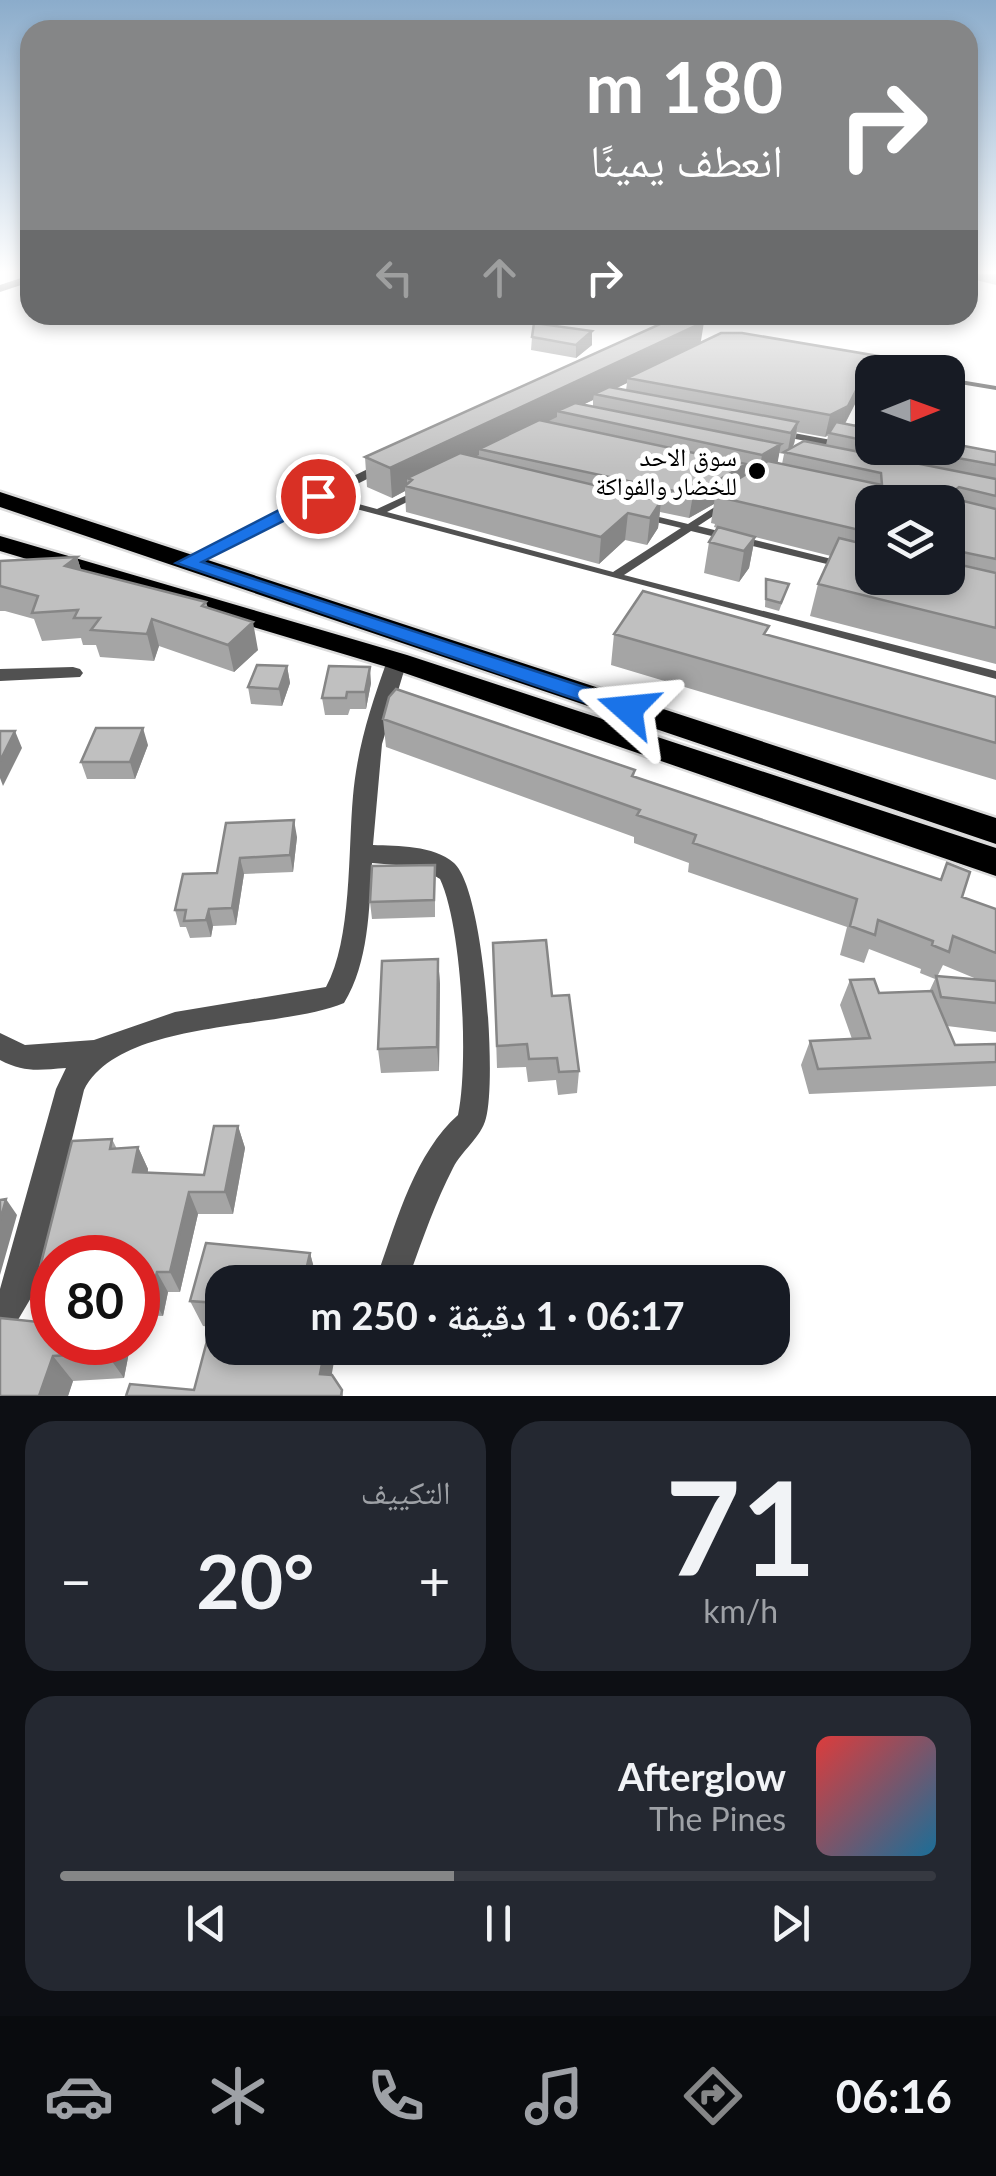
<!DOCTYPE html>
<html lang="ar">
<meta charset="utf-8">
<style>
:root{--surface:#171b24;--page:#242831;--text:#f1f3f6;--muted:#9ea1a6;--line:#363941;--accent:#858687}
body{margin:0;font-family:Lato,"Noto Naskh Arabic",sans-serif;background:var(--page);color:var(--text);direction:rtl;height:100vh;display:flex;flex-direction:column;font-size:38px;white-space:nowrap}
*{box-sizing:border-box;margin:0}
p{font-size:32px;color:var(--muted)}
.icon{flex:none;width:55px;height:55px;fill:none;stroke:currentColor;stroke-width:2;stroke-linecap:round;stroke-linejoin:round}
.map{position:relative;height:1396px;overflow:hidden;direction:ltr}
.drawer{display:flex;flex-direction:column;gap:25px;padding:25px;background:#0d0f14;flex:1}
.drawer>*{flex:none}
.top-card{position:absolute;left:20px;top:20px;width:958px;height:305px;border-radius:30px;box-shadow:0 5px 15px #0003;direction:rtl;background:#858687;color:#fff;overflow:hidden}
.needle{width:65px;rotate:89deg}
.controls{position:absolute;left:855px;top:355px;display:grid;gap:20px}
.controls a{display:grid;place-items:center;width:110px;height:110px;border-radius:20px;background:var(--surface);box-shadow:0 5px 15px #0003;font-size:50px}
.speed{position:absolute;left:30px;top:1235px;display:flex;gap:20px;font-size:50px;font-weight:700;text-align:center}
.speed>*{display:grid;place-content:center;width:130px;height:130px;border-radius:50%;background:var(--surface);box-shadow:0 5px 15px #0003;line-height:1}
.speed .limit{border:15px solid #d22;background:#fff;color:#111}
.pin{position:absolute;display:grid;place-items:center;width:85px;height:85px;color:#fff;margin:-42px;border:5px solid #fff;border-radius:50%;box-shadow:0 2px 10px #0007}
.me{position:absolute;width:110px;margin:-55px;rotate:288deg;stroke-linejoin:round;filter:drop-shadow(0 0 8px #0008)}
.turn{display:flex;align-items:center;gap:35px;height:210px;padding:0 30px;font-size:45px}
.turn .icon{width:130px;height:130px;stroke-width:2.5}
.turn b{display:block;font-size:70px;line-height:85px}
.lanes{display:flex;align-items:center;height:95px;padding:0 30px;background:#0003;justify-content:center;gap:50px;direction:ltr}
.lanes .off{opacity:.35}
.big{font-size:75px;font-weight:700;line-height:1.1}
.drawer .tile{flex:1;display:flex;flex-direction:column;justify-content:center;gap:15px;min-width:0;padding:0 35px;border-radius:30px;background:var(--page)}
.drawer .dial{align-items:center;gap:0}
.dial b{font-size:130px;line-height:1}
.song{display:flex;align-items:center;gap:30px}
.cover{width:120px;height:120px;border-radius:15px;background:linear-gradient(135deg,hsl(0 70% 55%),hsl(200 70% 35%))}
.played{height:10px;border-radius:5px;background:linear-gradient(90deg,var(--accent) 45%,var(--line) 45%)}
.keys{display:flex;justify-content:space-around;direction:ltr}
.heat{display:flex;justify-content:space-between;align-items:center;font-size:55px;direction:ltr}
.drawer .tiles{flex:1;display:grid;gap:25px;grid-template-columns:1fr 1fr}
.tile:last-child{grid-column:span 2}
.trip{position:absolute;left:205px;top:1265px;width:585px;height:100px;border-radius:30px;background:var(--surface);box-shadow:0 5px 15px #0003;font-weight:700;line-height:100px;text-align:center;direction:rtl}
.tabs{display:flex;height:160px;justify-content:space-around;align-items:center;background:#090b0e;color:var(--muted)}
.tabs .icon{width:70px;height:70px}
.tabs .selected{color:var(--accent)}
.tabs b{font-size:45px;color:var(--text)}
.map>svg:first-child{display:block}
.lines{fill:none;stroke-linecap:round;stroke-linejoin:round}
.river{fill:#9f9f9f;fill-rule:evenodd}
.highway-casing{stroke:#dbdbdb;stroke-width:5}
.lane{fill:#515151;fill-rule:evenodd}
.street{fill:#515151;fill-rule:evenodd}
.highway{fill:#000;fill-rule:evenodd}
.wall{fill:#a5a5a5;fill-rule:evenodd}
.shaded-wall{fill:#868686}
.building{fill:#c0c0c0;stroke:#868686;stroke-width:2.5}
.route{fill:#1a73e8;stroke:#114b97;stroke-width:2.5}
.poi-dot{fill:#000;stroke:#fff;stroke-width:4}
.labels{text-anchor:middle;stroke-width:10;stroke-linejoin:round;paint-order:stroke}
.far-poi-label{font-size:25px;fill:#000;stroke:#fff;text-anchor:end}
</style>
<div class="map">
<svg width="996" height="1396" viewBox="0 0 996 1396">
<rect width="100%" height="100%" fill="#fff"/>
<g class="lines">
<!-- river -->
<path class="river" d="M968 274H996V285L968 278Z"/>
<!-- highway casing -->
<g class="highway-casing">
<path id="highway" d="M0 492 996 818V844L0 507Z
M0 536 407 655 996 848V876L387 667 0 551Z"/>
</g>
<!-- lane -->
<path class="lane" d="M870 366 900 370 904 372 873 370H870Z
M948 378 996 386V390L948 382Z
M869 415H872V421L848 437H842V433Z
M783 431 842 442 847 445 842 448 780 436 779 434Z
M418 490 423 493 421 495 387 512 613 572 681 528 643 519V515L647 514 688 524 721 503H727V507L698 526 872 569V575L691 531 624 575 996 671V679L315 498 313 496 318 493 377 509Z"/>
<!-- street -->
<path class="street" d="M30 275V282L0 292V285Z
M694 315H709L674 334 664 331Z
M390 458 397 462 395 465 192 567H180L177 563Z
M397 655 407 661 382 744 373 845C398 846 433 845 454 863 484 890 497 1077 486 1118 481 1138 462 1150 453 1168 434 1205 421 1244 407 1282H375C395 1227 413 1155 458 1115 469 1064 462 926 440 879L420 867 372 863C369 910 369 962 344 1003 276 1031 121 1018 84 1090L35 1291 12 1330 0 1335V1289L56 1089 66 1068C39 1070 25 1073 0 1060V1033L25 1045 94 1040 175 1012 326 987C352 940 348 850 353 796 357 749 371 705 387 661Z
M73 667 80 669 83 673 80 677 0 681V669Z"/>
<!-- highway -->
<use href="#highway" class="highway"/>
</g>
<!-- wall -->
<path class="wall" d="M592 331V345L576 358 531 350 532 337Z
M701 343 872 372V396L867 404 856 402 845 424 872 429V448H948L996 452V664L810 616 818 584 831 556 755 537 749 568 739 582 704 573 709 542 717 528 714 527 715 524 711 523 714 504 689 518 660 512 658 528 647 545 625 540 599 564 406 512 405 491 392 498 367 487 365 457ZM627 383 626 390 616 388ZM593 400V406L584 404ZM797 432 825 437 828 436 826 445 791 448 794 444ZM779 453 784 454 782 464 777 463ZM872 502H948V578H872Z
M77 557 81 570 206 602 208 608 258 650 234 672 159 646 154 661 100 657 96 645H83L81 638 42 641 34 619 5 611H0V561Z
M766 579 789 584 779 611 765 607Z
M614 634 767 635 996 697V780L611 665Z
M287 666 290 683 282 706 251 704 248 687Z
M371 683 366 709H350L348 715H325L322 698Z
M383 719 635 770 634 777 940 880 947 863 962 897 996 909V1032L947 1026 955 1045 996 1044V1086L809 1094 801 1065 810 1041 852 1039 840 1005 850 980 879 993 929 992 935 979 920 973 921 969 869 949 864 963 840 955 847 927 688 872 689 863 634 843V837L386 747ZM943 965 979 980 937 977Z
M148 745 135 779H87L81 762Z
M226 823 297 837 293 872 244 874 236 925 213 926 211 937 190 938 186 927H180L175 910 217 873Z
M435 865V917L372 919 370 902Z
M493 943 552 996 579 1071 577 1093 558 1095 556 1080 528 1082 526 1067 497 1068Z
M438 959 440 984 439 1071 381 1073 378 1049Z
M238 1126 245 1148 233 1214H198L180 1292H168L163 1316 138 1315V1258H52V1303H51L36 1283 112 1139 117 1149 138 1147 148 1169V1173L204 1175Z
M206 1243 310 1253 317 1281 329 1282H222V1348H335L331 1375 342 1390 343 1396H126L130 1384 194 1390 210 1327 203 1326 190 1301Z
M48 1323 52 1342H131L124 1378 73 1381 68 1396H0Z"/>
<!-- shaded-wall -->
<path class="shaded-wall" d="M704 322 700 347 627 378V383L601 396 594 394 593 400 566 413 557 411V417L488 451 479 449V455L412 488V480L407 478V486H405V491L392 498 390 468Z
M592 331V345L576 358V345Z
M890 358 886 372H880Z
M861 381 856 402 843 427 829 433 825 437 830 415Z
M872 383V396L867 404Z
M798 422 794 444 787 455 791 433Z
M781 444 777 466 758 477 762 455Z
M746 464 742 487 715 493 714 504 689 518 693 495Z
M661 501 658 528 647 545 650 518Z
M628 513 625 540 599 564 601 537Z
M755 537 749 568 739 582 744 551Z
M77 557 85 583 65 566Z
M152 619 159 646 154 661 147 634Z
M253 622 258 650 234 672 228 645Z
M287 666 290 683 282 706 279 689Z
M370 667 371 683 366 709 365 692Z
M143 728 148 745 135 779 130 762Z
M15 731 22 748 3 786 0 778V761Z
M294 820 297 837 293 872 290 855Z
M240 858 244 874 236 925 232 908Z
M209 909 213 926 211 937 206 920Z
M438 959 440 984 439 1071 437 1047Z
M238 1126 245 1148 233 1214 225 1192Z
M138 1147 148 1169 144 1194 133 1172Z
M189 1192 198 1214 180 1292 170 1272Z
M6 1199 17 1215 0 1275V1221Z
M310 1253 317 1279V1282L304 1279Z
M157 1272 168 1292 163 1316 151 1296Z
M109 1342H131L124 1378 106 1353Z
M325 1348H335L336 1350 328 1396 320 1374Z
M53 1356 73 1381 68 1396H39Z"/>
<!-- building -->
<path class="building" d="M680 315 704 322 390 468 365 457Z
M534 323 592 331 576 345 532 337Z
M721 333H742L890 358 880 372H872V383L861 381 848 406 830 415 627 378Z
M609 387 798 422 791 433 594 394Z
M575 403 781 444 762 455 557 411Z
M539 420 746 464 693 495 479 449Z
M836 422 872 429V442L829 433Z
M804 441 996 479V496L959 487 954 491 955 499 996 509V559L948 549V502H872V533L719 497 722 494 715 493 768 461 882 485 881 473 784 452Z
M948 443 996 452V465L903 448H948Z
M460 453 661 501 650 518 628 513 601 537 405 486 412 480 407 478Z
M718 527 755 537 744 551 709 542Z
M839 538 872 546V578H948V562L996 573V628L818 584Z
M77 557 65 566 206 602 202 606 253 622 228 645 152 619 147 634 91 630 100 618H74L78 610 32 613 38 596 0 586V561Z
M766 579 789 584 781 603 766 599Z
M643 591 769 626 764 634 996 697V743L614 634Z
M257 665 287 666 279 689 248 687Z
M329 666 370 667 365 692H347L346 698H322Z
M396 689 635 770 632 776 941 880 947 863 970 872 962 897 996 909V953L953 936 949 952 932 945 933 941 878 920 875 935 850 926 857 899 693 843 696 835 637 815 640 810 383 719 389 697Z
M96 728H143L130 762H81Z
M0 731H15L0 761Z
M294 820 290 855 240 858 232 908 209 909 206 920 184 921 186 910H175L183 874 217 873 226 823Z
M435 865 434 900 370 902 372 866Z
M546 940 552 996 569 995 579 1071 559 1072 557 1058 529 1059 527 1044 497 1046 493 943Z
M438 959 437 1047 378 1049 382 961Z
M936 976 996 981V1003L941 997Z
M874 979 879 993 932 991 955 1045 996 1044V1062L818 1069 810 1041 870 1038 850 980Z
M214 1126H238L225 1192H189L170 1272H157L151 1296H138V1258H120L121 1252 87 1251 86 1258H52V1282L36 1283 72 1141 112 1139 110 1149 138 1147 133 1172 204 1175Z
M6 1199 0 1221V1200Z
M206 1243 310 1253 304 1279 328 1282H222V1348H325L320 1374 332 1375 342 1390 341 1396H126L130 1384 194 1390 217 1303 190 1301Z
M52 1311V1342H109L106 1353 53 1356 39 1396H0V1318L48 1323Z"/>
<!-- sky -->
<linearGradient id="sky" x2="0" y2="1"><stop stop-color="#8baccb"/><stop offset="0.58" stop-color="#fff"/><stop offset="1" stop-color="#fff" stop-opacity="0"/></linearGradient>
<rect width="996" height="469" fill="url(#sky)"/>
<!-- route -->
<path class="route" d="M318 490 327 496 325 500 202 562 636 704 639 709 636 714H620L176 563Z"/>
<!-- markers -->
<circle class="poi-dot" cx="757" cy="471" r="10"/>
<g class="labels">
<!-- far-poi labels -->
<g class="far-poi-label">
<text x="737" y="466">سوق الاحد<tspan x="737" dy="29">للخضار والفواكة</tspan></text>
</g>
</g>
</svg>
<div class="controls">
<a><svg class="needle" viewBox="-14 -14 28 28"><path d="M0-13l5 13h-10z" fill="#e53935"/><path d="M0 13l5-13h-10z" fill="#9ea1a6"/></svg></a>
<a><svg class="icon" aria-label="layers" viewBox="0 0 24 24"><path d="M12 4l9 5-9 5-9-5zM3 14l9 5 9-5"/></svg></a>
</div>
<div class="speed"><div class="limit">80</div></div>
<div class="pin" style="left:318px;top:496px;background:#d93025"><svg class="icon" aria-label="arrive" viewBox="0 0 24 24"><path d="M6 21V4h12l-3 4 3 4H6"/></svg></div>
<svg class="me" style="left:628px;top:709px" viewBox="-20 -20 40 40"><path d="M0-17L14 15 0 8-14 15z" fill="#1a73e8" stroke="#fff" stroke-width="4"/></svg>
<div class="trip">06:17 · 1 دقيقة · 250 m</div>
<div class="top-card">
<div class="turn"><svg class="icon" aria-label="right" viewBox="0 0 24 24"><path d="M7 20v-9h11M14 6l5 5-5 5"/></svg><div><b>180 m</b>انعطف يمينًا</div></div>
<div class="lanes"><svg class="icon off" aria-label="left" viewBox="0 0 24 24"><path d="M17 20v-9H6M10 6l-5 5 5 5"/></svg><svg class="icon off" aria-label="ahead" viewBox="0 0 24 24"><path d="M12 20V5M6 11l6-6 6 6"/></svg><svg class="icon" aria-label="right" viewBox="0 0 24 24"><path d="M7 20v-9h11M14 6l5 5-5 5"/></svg></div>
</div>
</div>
<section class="drawer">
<div class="tiles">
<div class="tile dial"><b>71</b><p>km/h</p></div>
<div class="tile"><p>التكييف</p>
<div class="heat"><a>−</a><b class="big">20°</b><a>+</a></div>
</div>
<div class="tile">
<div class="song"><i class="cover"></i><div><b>Afterglow</b><p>The Pines</p></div></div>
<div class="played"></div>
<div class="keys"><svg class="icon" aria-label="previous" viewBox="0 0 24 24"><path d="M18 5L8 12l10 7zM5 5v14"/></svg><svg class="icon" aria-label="pause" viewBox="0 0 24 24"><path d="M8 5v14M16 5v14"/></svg><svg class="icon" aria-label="next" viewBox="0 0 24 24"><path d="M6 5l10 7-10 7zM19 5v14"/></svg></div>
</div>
</div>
</section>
<nav class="tabs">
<b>06:16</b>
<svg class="icon selected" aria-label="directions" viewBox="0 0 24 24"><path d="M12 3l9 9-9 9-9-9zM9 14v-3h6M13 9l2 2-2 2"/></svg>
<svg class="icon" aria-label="music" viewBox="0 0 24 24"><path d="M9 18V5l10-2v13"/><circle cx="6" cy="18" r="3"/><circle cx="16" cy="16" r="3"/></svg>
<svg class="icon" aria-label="phone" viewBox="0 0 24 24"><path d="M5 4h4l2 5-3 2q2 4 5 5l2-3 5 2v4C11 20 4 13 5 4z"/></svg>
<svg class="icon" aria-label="climate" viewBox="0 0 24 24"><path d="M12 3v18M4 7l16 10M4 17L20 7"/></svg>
<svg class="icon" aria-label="car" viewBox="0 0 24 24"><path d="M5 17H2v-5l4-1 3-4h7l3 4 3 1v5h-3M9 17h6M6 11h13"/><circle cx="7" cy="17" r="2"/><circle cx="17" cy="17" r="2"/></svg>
</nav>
